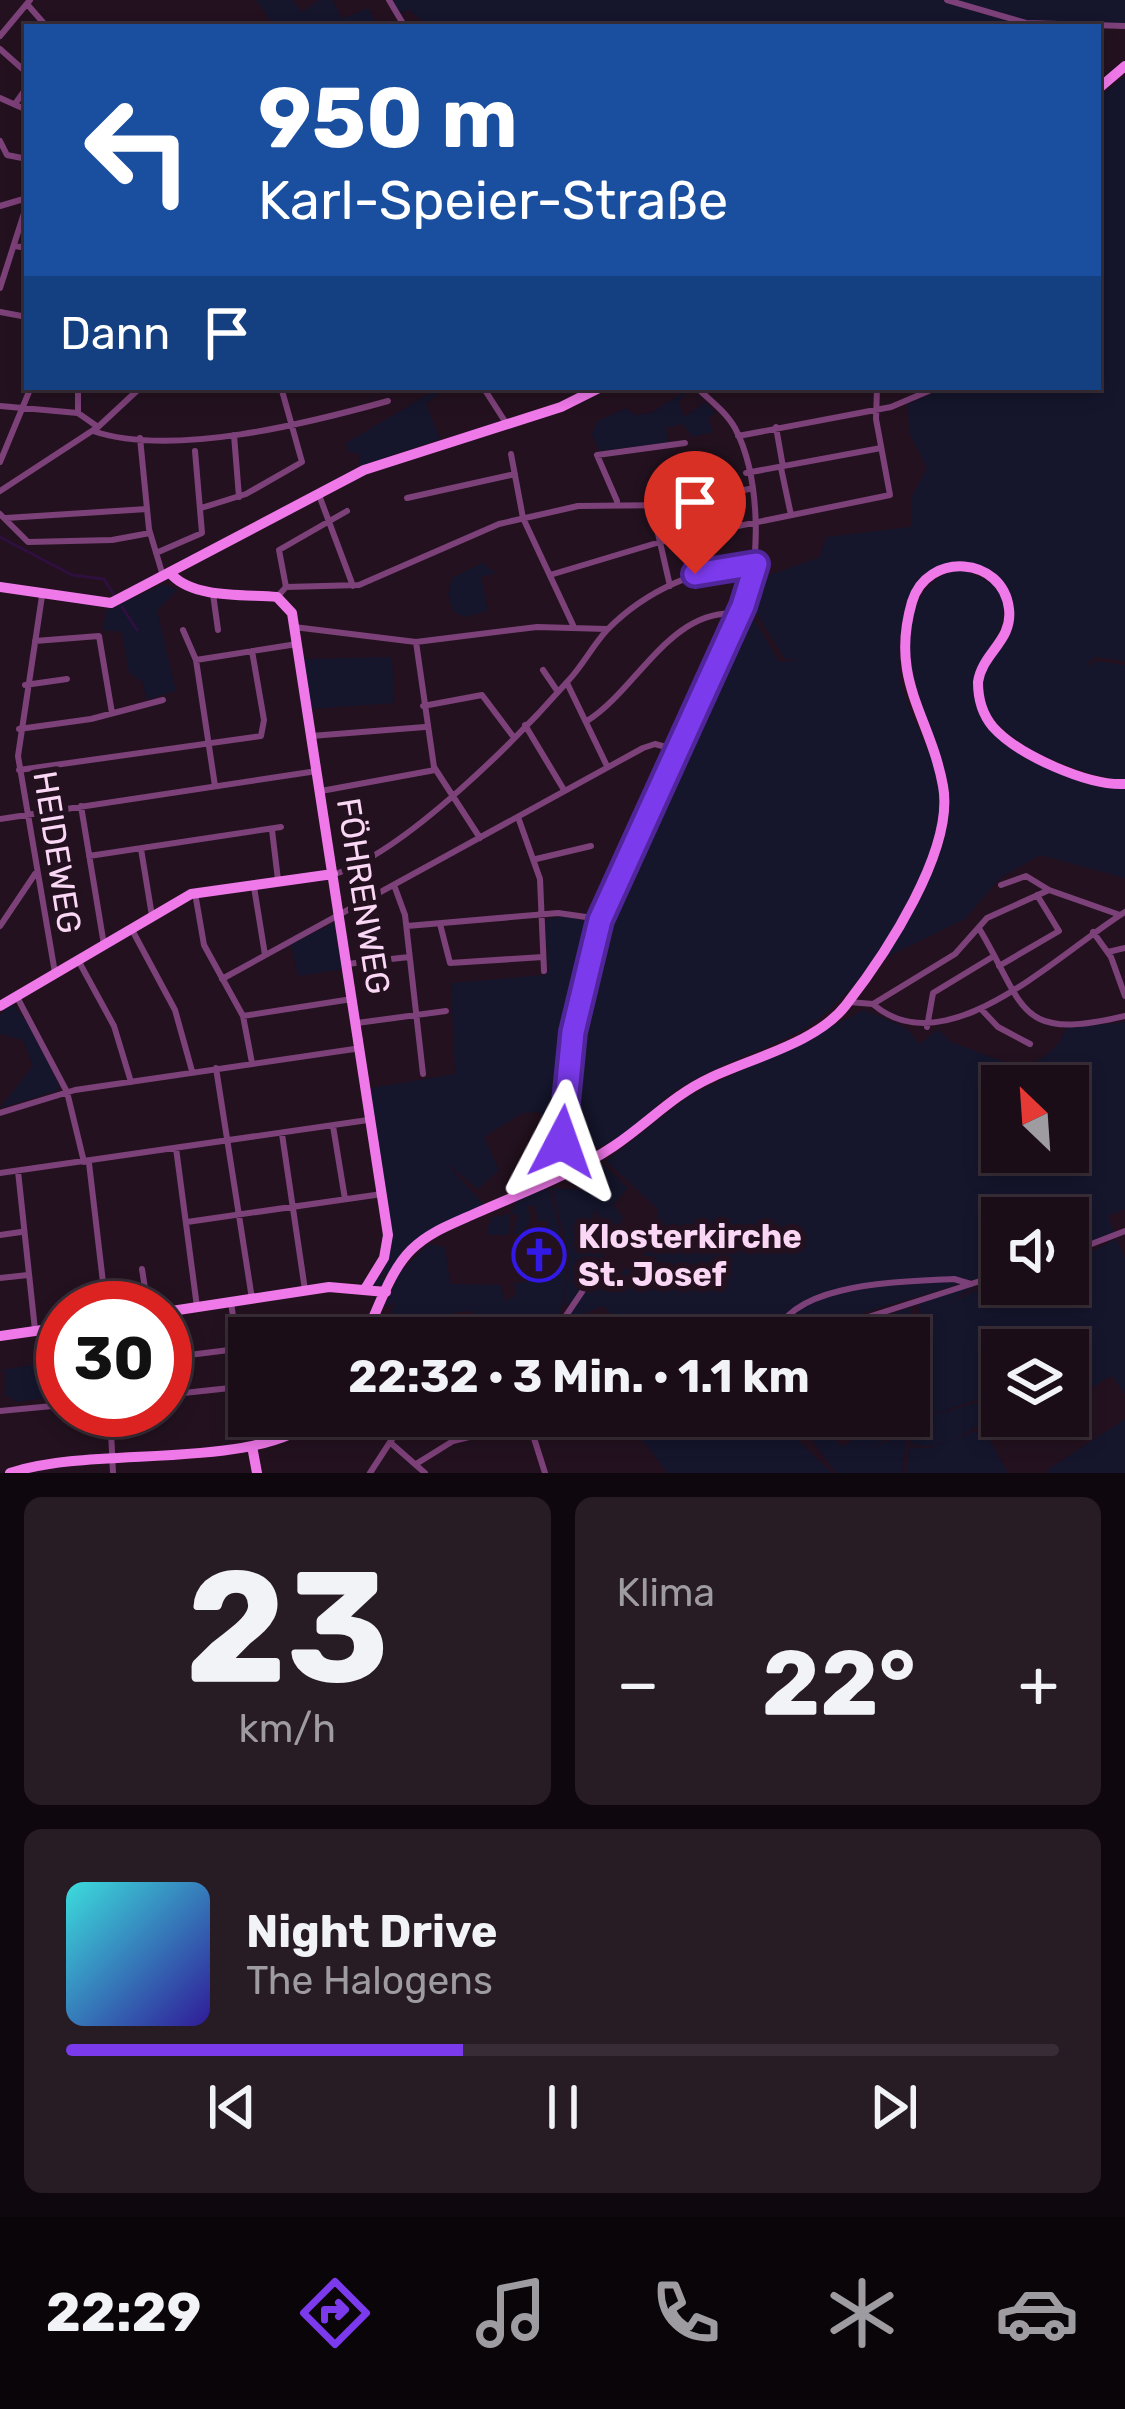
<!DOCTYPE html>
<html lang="de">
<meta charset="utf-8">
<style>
:root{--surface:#1a0d17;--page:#271b24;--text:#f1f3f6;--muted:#9f9ca1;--line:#382d36;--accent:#7c3aed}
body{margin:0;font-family:Rubik,sans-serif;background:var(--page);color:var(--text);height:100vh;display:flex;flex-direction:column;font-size:45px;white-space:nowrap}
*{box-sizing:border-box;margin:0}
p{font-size:39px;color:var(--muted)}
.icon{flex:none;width:66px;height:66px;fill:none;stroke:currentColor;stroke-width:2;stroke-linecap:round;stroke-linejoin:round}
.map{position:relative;height:1473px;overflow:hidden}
.sheet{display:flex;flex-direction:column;gap:24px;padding:24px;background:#0e070d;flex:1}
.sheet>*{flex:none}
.guide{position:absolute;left:24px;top:24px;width:1077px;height:366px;border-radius:0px;box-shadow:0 6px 18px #0003,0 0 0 3px var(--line);background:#1a4fa0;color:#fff;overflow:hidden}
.needle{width:78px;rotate:335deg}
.tools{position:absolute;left:981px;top:1065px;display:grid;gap:24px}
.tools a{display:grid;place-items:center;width:108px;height:108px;border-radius:0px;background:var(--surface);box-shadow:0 6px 18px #0003,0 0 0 3px var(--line);font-size:60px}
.speed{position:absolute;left:36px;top:1281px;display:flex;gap:24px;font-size:60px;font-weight:700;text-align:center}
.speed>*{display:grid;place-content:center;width:156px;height:156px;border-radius:50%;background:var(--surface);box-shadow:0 6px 18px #0003,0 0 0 3px var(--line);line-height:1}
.speed .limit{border:18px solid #d22;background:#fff;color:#111}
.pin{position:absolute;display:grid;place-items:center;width:102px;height:102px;color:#fff;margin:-123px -51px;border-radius:50% 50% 50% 0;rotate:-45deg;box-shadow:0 0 12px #0007}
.pin .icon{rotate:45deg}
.me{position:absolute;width:132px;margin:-66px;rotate:4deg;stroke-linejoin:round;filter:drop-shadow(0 0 9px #0008)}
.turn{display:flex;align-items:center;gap:42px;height:252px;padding:0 36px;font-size:54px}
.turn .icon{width:156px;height:156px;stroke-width:2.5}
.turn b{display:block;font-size:84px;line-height:102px}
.then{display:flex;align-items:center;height:114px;padding:0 36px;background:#0003;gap:24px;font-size:45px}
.big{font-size:90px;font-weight:700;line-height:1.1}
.sheet .tile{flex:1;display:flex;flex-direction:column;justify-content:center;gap:18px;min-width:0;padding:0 42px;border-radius:18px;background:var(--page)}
.sheet .dial{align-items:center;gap:0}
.dial b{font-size:156px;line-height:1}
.song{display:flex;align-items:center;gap:36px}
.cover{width:144px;height:144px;border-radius:18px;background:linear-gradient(135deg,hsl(180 70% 55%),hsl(250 70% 35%))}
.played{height:12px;border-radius:6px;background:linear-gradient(90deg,var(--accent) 40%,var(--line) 40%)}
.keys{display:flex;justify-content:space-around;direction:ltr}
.heat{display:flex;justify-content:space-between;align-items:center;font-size:66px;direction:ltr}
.sheet .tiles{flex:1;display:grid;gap:24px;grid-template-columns:1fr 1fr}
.tile:last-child{grid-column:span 2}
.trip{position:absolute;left:228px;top:1317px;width:702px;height:120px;border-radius:0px;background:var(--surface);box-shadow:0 6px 18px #0003,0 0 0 3px var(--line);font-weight:700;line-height:120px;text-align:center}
.menu{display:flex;height:192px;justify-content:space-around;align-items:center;background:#0a0509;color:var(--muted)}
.menu .icon{width:84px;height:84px}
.menu .current{color:var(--accent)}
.menu b{font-size:54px;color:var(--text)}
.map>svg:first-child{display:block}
.green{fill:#15152c;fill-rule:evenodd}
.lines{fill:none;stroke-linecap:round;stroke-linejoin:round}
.stream{stroke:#2e0f3d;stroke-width:3}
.street{stroke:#7d4179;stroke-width:6}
.secondary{stroke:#f079ea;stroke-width:10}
.route-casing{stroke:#51269a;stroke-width:30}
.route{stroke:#7c3aed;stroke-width:21}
.labels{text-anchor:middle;stroke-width:12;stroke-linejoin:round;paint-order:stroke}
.street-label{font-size:33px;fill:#fbd7f6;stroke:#23111f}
.poi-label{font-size:33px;font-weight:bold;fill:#fbd7f6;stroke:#23111f;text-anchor:start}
</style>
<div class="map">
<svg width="1125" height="1473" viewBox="0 0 1125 1473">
<rect width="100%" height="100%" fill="#23111f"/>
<!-- green -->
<path class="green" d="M256 0H292L302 12 319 0H333L342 19 368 8 379 27H275Z
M391 0H1125V23L429 27 409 10 398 14Z
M1125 76V661L1095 657 1088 662 1090 667 1095 661 1125 665V781C1080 775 964 735 984 673 995 639 1018 643 1011 598L962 562C907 562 892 639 901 683 912 730 951 772 939 822 925 889 862 997 802 1030 762 1052 716 1064 678 1089 647 1109 611 1159 572 1149 555 1115 593 925 618 895 623 889 634 884 640 879L613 895 747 607 779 662 802 659H785L750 603 758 579 820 557 826 537 911 527V498L927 468 909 432 908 404 946 387H1098V98Z
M441 387H446L426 404 440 439 360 466 359 454 348 451 346 443Z
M680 387 690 388 678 402 685 417 705 402 716 413 708 417 713 432 692 437 683 424 666 428 669 443 599 451 592 434 597 421 627 408 634 415 651 413 681 394Z
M482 563 496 573 481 577 488 611 465 617 453 611 448 594 452 578Z
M958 569C1028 589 1005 627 975 673L990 727 1088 780 1125 787V878L1040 855 999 879 965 919 881 960C909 913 946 866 949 810 930 747 866 596 958 569Z
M164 584 177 590 157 611 176 691 146 700 143 682 129 673 122 632 103 630 106 610Z
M392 657 394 703 310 709 303 659Z
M567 915 594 925 567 1041 562 1044H567L547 1160 549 1164 554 1159 557 1123 558 1168 523 1185 516 1167 543 1160 548 1135 540 1112 523 1113 484 1137 499 1170 478 1189 446 1163 484 1205 428 1231 389 1274 378 1276 388 1277 383 1285 372 1286 387 1256 371 1088 455 1074 451 983 544 975 549 970 544 920Z
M336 922 340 939 334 945H341L344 969 298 976 291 944Z
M12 1004 28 1023 59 1085 57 1091 0 1108 33 1066 23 1040 0 1034V1015Z
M864 1010 905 1027 920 1044 938 1029 951 1042 1021 1068C1042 1060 1058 1050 1066 1028L1125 1022V1209L1108 1216 1114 1233 1068 1249V1218H1002V1271L975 1280 926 1279 963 1283 819 1326 813 1331 817 1338H614V1317L603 1306 566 1321 577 1299 564 1306 569 1256 552 1188 583 1190 582 1175 602 1163 628 1188 613 1205 623 1217 613 1234 601 1236 599 1215 593 1209 595 1239 606 1240 609 1250 595 1267 612 1280 670 1234 656 1221 658 1209 606 1161 689 1096ZM1002 1086H1068V1152H1002Z
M549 1188C562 1236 578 1295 548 1338H475L473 1311 455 1312 457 1320 469 1327 457 1331 458 1338H426L420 1322 407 1324 408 1319 391 1313 396 1302 384 1308 400 1272 429 1244 445 1247 450 1284 501 1285 504 1301 516 1296 514 1283 551 1278 561 1252 548 1238V1221H538L535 1205 528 1207 530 1222 522 1234H513L518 1214 510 1215V1235H487L490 1218 510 1214 520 1198Z
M1116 1239 1125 1258V1394L1112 1376 1069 1400 1068 1350H1002V1391L929 1416 917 1413 919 1349 926 1339 918 1304 978 1284 948 1304 1002 1277V1284H1068V1256L1089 1248 1085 1255Z
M910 1307 916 1352 910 1426 871 1448 907 1434 902 1473H836L795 1416H808L843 1447 857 1436 843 1416H909V1338H874L868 1323Z
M63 1360V1396L17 1402 5 1395 6 1372 1 1370Z
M1002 1395V1411C980 1425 936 1455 910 1443L917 1420Z
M623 1416H773L832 1473H668Z
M1125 1419V1473H1048L1047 1470Z
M975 1431 988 1437 1008 1473H906L909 1447 928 1448Z"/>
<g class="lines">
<!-- stream -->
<path class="stream" d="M0 537 72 575 104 579 114 595
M122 607 137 630"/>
<!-- street -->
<path class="street" d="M389 0 405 27
M947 0 1026 23 1125 26
M27 4 47 27
M0 36 30 0
M0 49 27 73
M0 98 27 110
M15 104 27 87
M0 141 7 155 27 159
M0 206 27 198
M15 246 27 248
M0 288 27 204
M0 312 27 317
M483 387 506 423
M0 406 78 413 98 427
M78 413V387
M776 427 783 467
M93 431C172 458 309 423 388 401
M234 435 239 497
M738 436 891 407 938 387
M140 438 149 529 163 576
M511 454 523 518 573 625
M0 462 31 387
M781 468 791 515
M746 473 881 448
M0 491 98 427 141 387
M319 495 353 586
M407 498 515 474
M617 501 597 455 685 443
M652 507 670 586
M201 508 246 494 302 462 281 387
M0 514 28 542 112 540 150 533
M6 518 147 509
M156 553 202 533 195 451
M550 575 660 542 890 495 876 419 877 387
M286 587 279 550 347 511
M213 594 218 630
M42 596 18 756 55 973
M277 597 286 587 359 585 499 524 578 506 671 505 749 489
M294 627 416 642 537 627 606 629
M183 630 196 660 215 786
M35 641 99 636 112 713
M416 642 434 767 480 838
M196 660 297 644
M543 670 558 692
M567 683 607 766
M25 685 67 679
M423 706 482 695 512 735
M587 721C637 690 671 606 739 614
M525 725 564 790
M19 729 91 719 163 700
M311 736 425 727
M19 770 261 736 264 720 252 651
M321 791 435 770
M81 806 104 945
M518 817 540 879 544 971
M0 819 317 771
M272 830 278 880
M141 849 152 916
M89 856 281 827
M536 859 591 846
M335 874C406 851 517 739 568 681 583 665 593 645 607 630 646 590 701 566 756 564
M394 885 405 915 423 1074
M1001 885 1026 876 1049 890
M254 887 265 955
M195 893 204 945 243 1016 252 1063
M440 924 450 963 543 957
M0 926 35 874
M407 926 558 913 600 919
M131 928 175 1010 192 1071
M980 930C1026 1007 1016 1042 1125 1016
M1093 932 1111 957 1125 996
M1108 952 1125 948
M78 960 114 1026 131 1082
M347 964 409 957
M999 966 1059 931 1037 895
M222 979 643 748 655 744 677 750
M17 997 67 1092 84 1162
M849 1002 873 1004 955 954 987 918 1049 890 1120 915
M874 1005C947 1067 1059 953 1125 912
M981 1009 998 1027 1030 1044
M243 1016 352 999
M357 1023 446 1011
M927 1027 933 993 994 956
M216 1068 252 1299
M0 1113 75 1090 361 1048
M333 1126 345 1199
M282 1134 305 1290
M176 1148 197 1307
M89 1163 106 1308
M18 1171 35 1330
M568 1172C554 1137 563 1099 569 1063 594 896 676 754 745 602 762 554 759 474 735 428 726 412 709 399 696 387
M0 1173 368 1120
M187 1222 382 1194
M0 1235 21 1232
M1068 1253 1125 1231
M142 1269 148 1308
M0 1278 28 1275
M231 1302 243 1387
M865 1318 1002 1274
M551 1338 598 1268
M775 1338C789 1281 906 1282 954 1279L971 1284
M165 1358 237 1349
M165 1395 249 1386
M110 1410 113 1473
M0 1411 63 1405
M527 1416 545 1473
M392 1444 425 1473
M416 1464 453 1441 477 1435
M370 1473 407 1416"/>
<!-- secondary -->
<path class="secondary" d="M1098 89 1125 66
M172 575C195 599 246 594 277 597L292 613 388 1235 384 1258 365 1289
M0 587 111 603 364 470 561 407 601 387
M0 1006 191 894 333 874
M566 1152 593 1155
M165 1312 329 1287 386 1292
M0 1336 63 1327
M364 1338C378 1310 389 1272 411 1250 429 1232 452 1224 474 1214 521 1193 571 1175 614 1146 647 1124 673 1095 710 1078 751 1058 817 1043 846 1005 885 955 955 850 943 786 930 715 889 681 912 602 927 551 1003 556 1009 609 1013 641 982 653 978 682 978 699 982 714 993 727 1018 755 1088 786 1125 784
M252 1446 257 1473
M10 1473C97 1444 256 1473 320 1416"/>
</g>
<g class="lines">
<!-- route casing -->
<g class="route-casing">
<path id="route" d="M562 1142 573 1032 600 920 743 606 756 564 695 574"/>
</g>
<!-- route -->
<use href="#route" class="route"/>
</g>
<!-- icons -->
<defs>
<g id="church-ring" transform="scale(2.7)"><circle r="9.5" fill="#23111f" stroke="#3319e5" stroke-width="1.5"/><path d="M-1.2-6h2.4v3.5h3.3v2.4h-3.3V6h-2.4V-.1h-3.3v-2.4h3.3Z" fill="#3319e5"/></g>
</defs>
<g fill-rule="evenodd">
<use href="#church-ring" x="539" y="1255"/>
</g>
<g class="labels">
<!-- street labels -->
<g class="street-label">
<text transform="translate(58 852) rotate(81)" y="12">HEIDEWEG</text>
<text transform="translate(364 896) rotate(81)" y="12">FÖHRENWEG</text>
</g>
<!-- poi labels -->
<g class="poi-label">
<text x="578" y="1248">Klosterkirche<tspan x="578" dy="38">St. Josef</tspan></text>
</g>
</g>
</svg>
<div class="tools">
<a><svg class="needle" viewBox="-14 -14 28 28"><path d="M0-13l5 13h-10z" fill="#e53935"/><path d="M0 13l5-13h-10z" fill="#9f9ca1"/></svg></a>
<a><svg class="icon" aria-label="sound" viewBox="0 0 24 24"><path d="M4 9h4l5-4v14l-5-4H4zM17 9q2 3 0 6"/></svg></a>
<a><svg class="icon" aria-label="layers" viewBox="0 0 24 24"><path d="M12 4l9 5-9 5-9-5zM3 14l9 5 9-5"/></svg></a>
</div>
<div class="speed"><div class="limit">30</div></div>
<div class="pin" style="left:695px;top:574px;background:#d93025"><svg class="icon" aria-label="arrive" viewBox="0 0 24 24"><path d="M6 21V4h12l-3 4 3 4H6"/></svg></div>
<svg class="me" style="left:562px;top:1142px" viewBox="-20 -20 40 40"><path d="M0-17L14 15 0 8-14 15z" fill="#7c3aed" stroke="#fff" stroke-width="4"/></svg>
<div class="trip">22:32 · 3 Min. · 1.1 km</div>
<div class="guide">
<div class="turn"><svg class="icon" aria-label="left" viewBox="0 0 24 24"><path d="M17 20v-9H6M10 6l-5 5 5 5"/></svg><div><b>950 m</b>Karl-Speier-Straße</div></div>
<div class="then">Dann<svg class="icon" aria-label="arrive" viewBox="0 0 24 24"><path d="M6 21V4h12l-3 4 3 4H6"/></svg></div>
</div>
</div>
<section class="sheet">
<div class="tiles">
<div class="tile dial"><b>23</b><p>km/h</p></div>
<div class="tile"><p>Klima</p>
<div class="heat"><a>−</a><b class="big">22°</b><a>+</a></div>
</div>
<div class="tile">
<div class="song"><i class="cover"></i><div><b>Night Drive</b><p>The Halogens</p></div></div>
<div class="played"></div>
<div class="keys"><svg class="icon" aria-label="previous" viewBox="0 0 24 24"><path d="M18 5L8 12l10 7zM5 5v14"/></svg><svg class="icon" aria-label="pause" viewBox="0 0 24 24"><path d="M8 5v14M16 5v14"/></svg><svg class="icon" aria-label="next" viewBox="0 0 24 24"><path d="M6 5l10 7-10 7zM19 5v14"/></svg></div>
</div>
</div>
</section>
<nav class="menu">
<b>22:29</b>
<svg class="icon current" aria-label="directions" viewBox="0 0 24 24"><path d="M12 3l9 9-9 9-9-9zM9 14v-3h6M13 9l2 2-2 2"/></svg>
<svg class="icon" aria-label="music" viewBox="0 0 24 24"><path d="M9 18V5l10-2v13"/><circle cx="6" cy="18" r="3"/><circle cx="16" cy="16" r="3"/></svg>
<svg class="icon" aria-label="phone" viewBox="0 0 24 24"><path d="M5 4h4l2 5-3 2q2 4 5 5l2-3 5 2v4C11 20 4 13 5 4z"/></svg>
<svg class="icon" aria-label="climate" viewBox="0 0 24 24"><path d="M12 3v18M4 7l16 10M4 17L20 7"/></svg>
<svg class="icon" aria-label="car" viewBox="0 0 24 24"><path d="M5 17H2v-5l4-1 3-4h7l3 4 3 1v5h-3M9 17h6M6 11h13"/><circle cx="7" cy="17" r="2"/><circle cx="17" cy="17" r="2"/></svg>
</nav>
